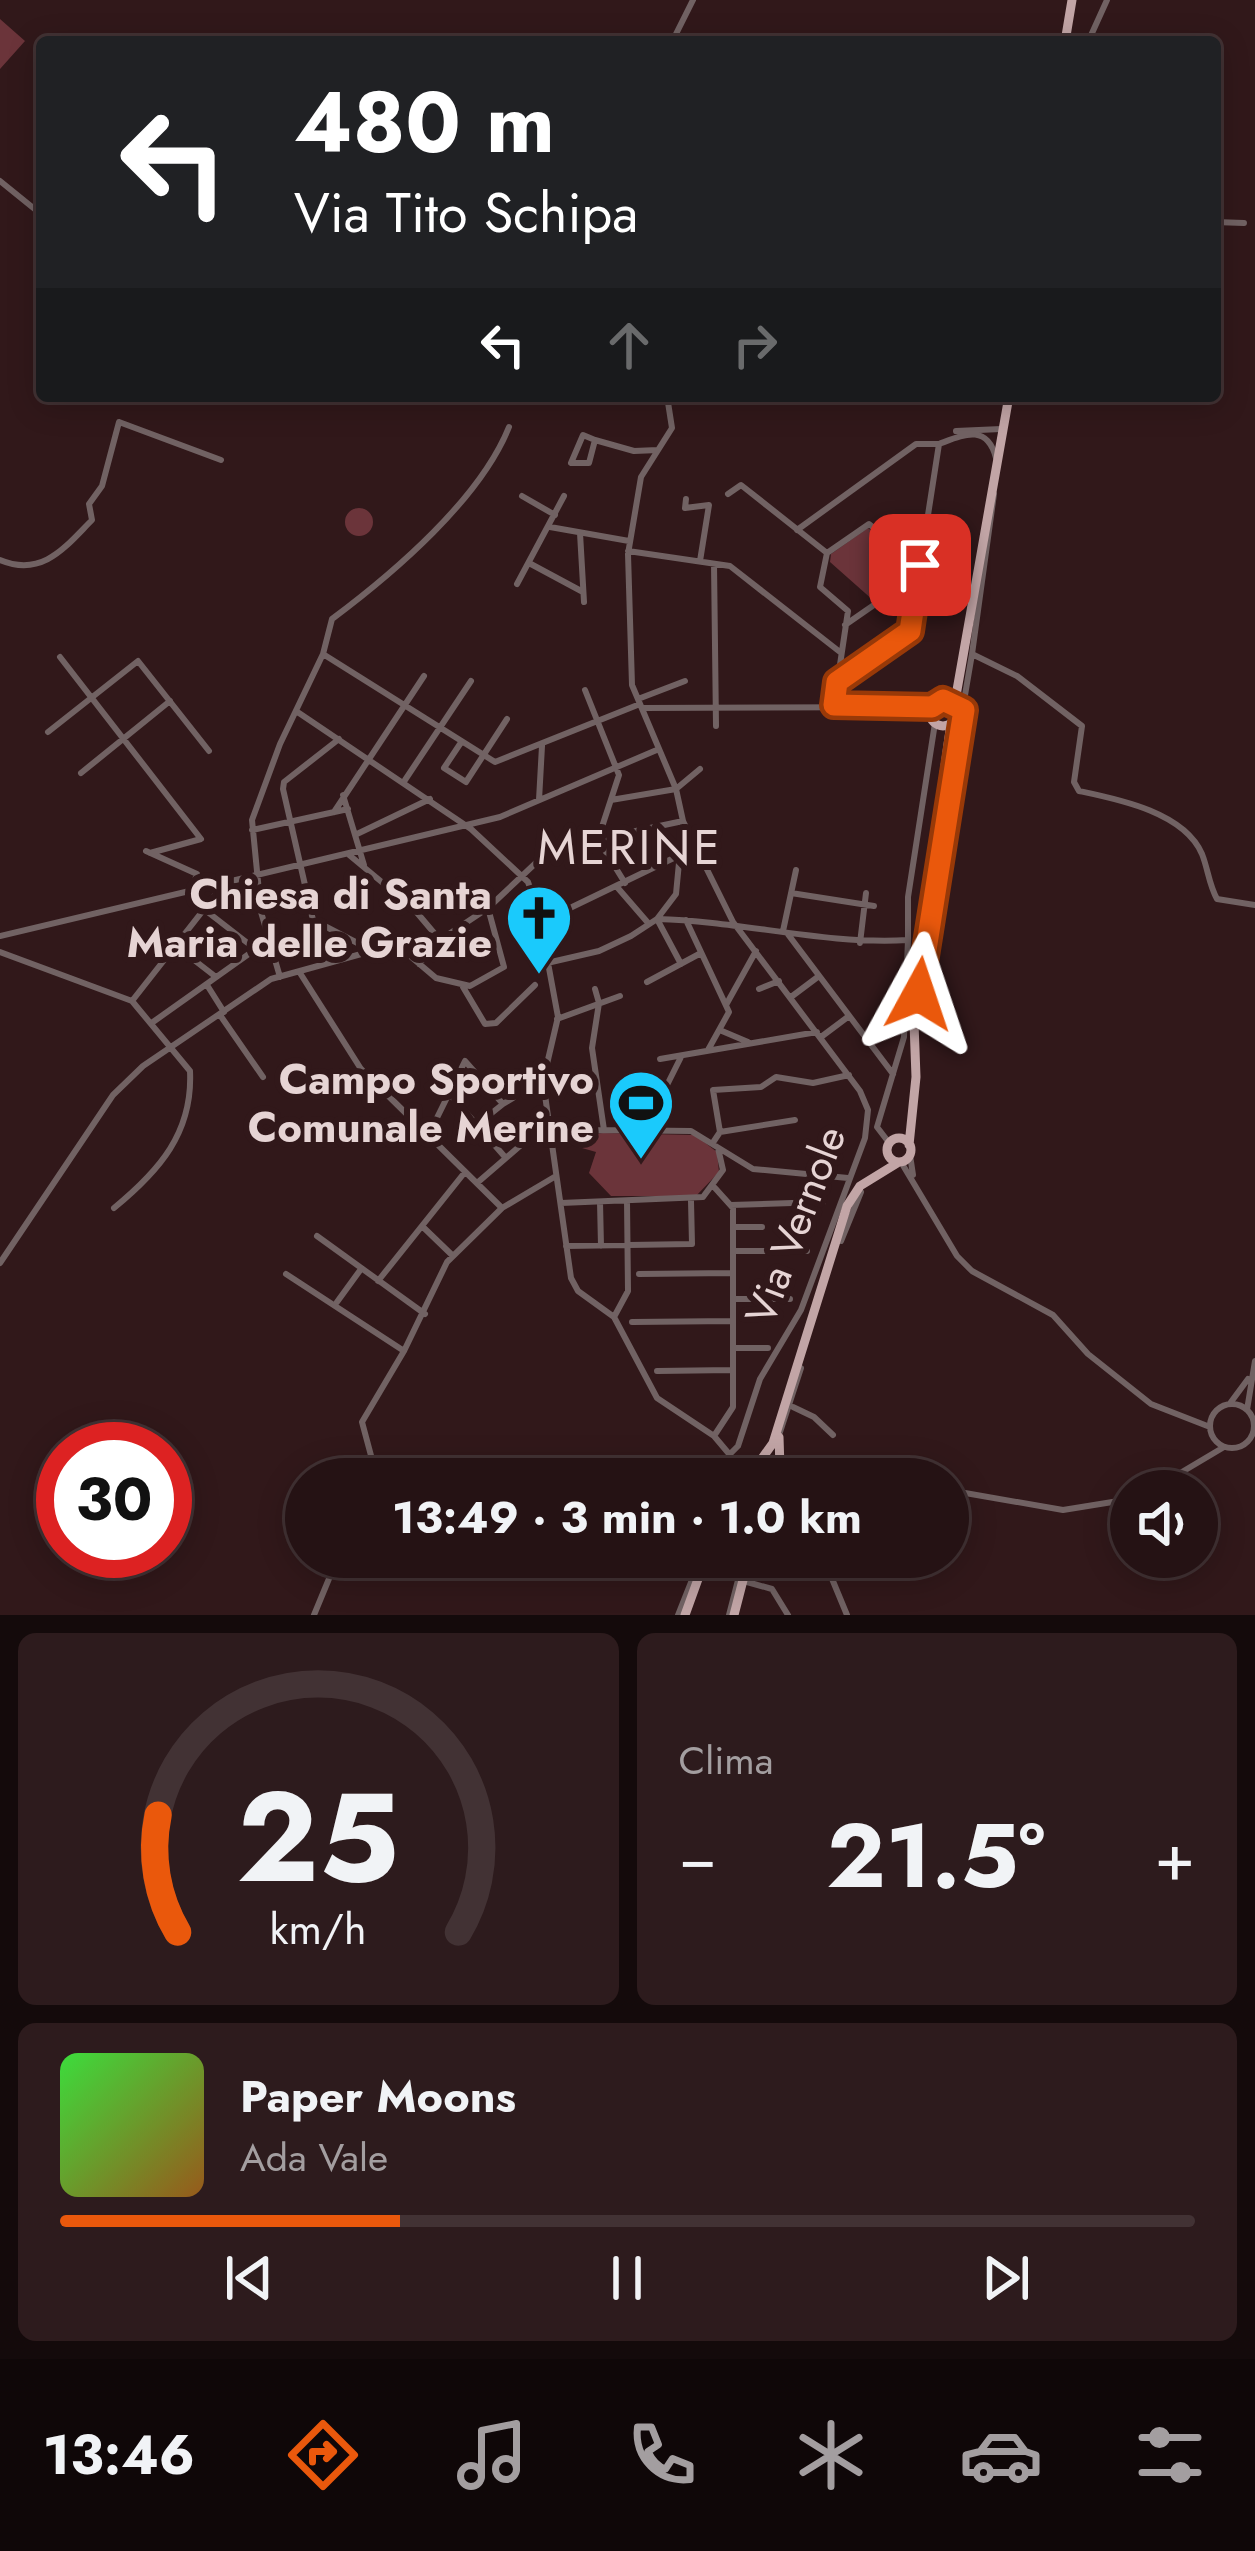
<!DOCTYPE html>
<html lang="it">
<meta charset="utf-8">
<style>
:root{--surface:#251214;--page:#2d1b1d;--text:#f1f3f6;--muted:#a39ea0;--line:#423234;--accent:#ea580c}
body{margin:0;font-family:Jost,sans-serif;background:var(--page);color:var(--text);height:100vh;display:flex;flex-direction:column;font-size:45px;white-space:nowrap}
*{box-sizing:border-box;margin:0}
p{font-size:39px;color:var(--muted)}
.icon{flex:none;width:66px;height:66px;fill:none;stroke:currentColor;stroke-width:2;stroke-linecap:round;stroke-linejoin:round}
.map{position:relative;height:1615px;overflow:hidden}
.sheet{display:flex;flex-direction:column;gap:18px;padding:18px;background:#140a0b;flex:1}
.sheet>*{flex:none}
.guide{position:absolute;left:36px;top:36px;width:1185px;height:366px;border-radius:12px;box-shadow:0 6px 30px #0003,0 0 0 3px var(--line);background:#202124;color:#fff;overflow:hidden}
.buttons{position:absolute;left:1110px;top:1470px;display:grid;gap:24px}
.buttons a{display:grid;place-items:center;width:108px;height:108px;border-radius:50%;background:var(--surface);box-shadow:0 6px 30px #0003,0 0 0 3px var(--line);font-size:60px}
.speed{position:absolute;left:36px;top:1422px;display:flex;gap:24px;font-size:60px;font-weight:700;text-align:center}
.speed>*{display:grid;place-content:center;width:156px;height:156px;border-radius:50%;background:var(--surface);box-shadow:0 6px 30px #0003,0 0 0 3px var(--line);line-height:1}
.speed .limit{border:18px solid #d22;background:#fff;color:#111}
.pin{position:absolute;display:grid;place-items:center;width:102px;height:102px;color:#fff;margin:-51px;border-radius:24px;box-shadow:0 6px 18px #0006}
.me{position:absolute;width:132px;margin:-66px;rotate:5deg;stroke-linejoin:round;filter:drop-shadow(0 0 9px #0008)}
.turn{display:flex;align-items:center;gap:42px;height:252px;padding:0 60px;font-size:54px}
.turn .icon{width:156px;height:156px;stroke-width:2.5}
.turn b{display:block;font-size:84px;line-height:102px}
.lanes{display:flex;align-items:center;height:114px;padding:0 60px;background:#0003;justify-content:center;gap:60px;direction:ltr}
.lanes .off{opacity:.35}
.big{font-size:90px;font-weight:700;line-height:1.1}
.sheet .tile{flex:1;display:flex;flex-direction:column;justify-content:center;gap:18px;min-width:0;padding:0 42px;border-radius:18px;background:var(--page)}
.sheet .dial{align-items:center;gap:0}
.dial svg{height:312px;overflow:visible;fill:none;stroke:var(--line);stroke-width:7;stroke-linecap:round;text-anchor:middle}
.dial text{fill:var(--text);stroke:none}
.song{display:flex;align-items:center;gap:36px}
.cover{width:144px;height:144px;border-radius:18px;background:linear-gradient(135deg,hsl(120 70% 55%),hsl(30 70% 35%))}
.played{height:12px;border-radius:6px;background:linear-gradient(90deg,var(--accent) 30%,var(--line) 30%)}
.keys{display:flex;justify-content:space-around;direction:ltr}
.heat{display:flex;justify-content:space-between;align-items:center;font-size:66px;direction:ltr}
.sheet .tiles{flex:1;display:grid;gap:18px;grid-template-columns:1fr 1fr}
.tile:last-child{grid-column:span 2}
.trip{position:absolute;left:285px;top:1458px;width:684px;height:120px;border-radius:60px;background:var(--surface);box-shadow:0 6px 30px #0003,0 0 0 3px var(--line);font-weight:700;line-height:120px;text-align:center}
.tab-bar{display:flex;height:192px;justify-content:space-around;align-items:center;background:#0f0708;color:var(--muted)}
.tab-bar .icon{width:84px;height:84px}
.tab-bar .current{color:var(--accent)}
.tab-bar b{font-size:54px;color:var(--text)}
.map>svg:first-child{display:block}
.green{fill:#6b343a}
.lines{fill:none;stroke-linecap:round;stroke-linejoin:round}
.minor{stroke:#716263;stroke-width:6}
.major{stroke:#c2a5a6;stroke-width:9}
.route-casing{stroke:#983908;stroke-width:30}
.route{stroke:#ea580c;stroke-width:21}
.labels{text-anchor:middle;stroke-width:12;stroke-linejoin:round;paint-order:stroke}
.poi-label{font-size:42px;font-weight:bold;fill:#e6d4d4;stroke:#31181a;text-anchor:end}
.street-label{font-size:42px;fill:#e6d4d4;stroke:#31181a}
.quarter-label{font-size:48px;letter-spacing:3px;fill:#e6d4d4;stroke:#31181a}
</style>
<div class="map">
<svg width="1255" height="1615" viewBox="0 0 1255 1615">
<rect width="100%" height="100%" fill="#31181a"/>
<!-- green -->
<path class="green" d="M0 19 25 41 0 69Z
M345 522a14 14 0 1 1 28 0a14 14 0 1 1-28 0Z
M868 528 890 546 881 595 874 601 830 562 831 554Z
M603 1133 695 1135 717 1152 719 1172 696 1196H611L589 1173 596 1152 575 1146 576 1136Z"/>
<g class="lines">
<!-- minor -->
<path class="minor" d="M672 42 693 0
M1088 42 1107 0
M0 181 42 215
M1215 222 1244 223
M956 431 1001 429
M595 440 583 435 571 463H589L595 440 634 451 658 450
M939 444C963 435 987 423 996 458
M728 494 741 485 827 553
M994 494 972 654 1017 676 1082 726 1074 782 1079 791C1117 799 1184 812 1202 854 1208 869 1209 885 1217 899L1255 905
M522 496 555 515
M686 499 685 508 709 505 700 561
M550 527 629 541
M797 530 916 444H939
M580 533 584 602
M628 551 730 566 840 652
M0 560C43 578 66 546 92 520L89 504 102 486 119 422 221 460
M529 563 583 592
M714 564 716 726
M517 584 564 496
M845 625 884 598 893 543
M323 654 495 762 640 704
M60 657 201 839 150 853
M875 657 891 656 908 644 910 634
M837 683 910 631 939 444
M585 690 619 775 598 839 625 883
M638 699 685 681
M834 705 848 611 820 587 827 553 869 524 920 565
M643 708 932 707
M296 711 471 829 528 882 539 914 558 1017 543 1081 571 1278 578 1291 614 1317 657 1398 714 1436 746 1474
M48 732 138 661 209 751
M339 739 284 782 283 789 313 920 371 950
M460 744 444 768 466 782 507 719
M81 773 170 701
M405 780 471 681
M343 795 364 865
M539 800 542 746
M611 800 676 789 700 769
M334 812 424 676
M252 830 348 809
M357 834 430 799
M146 851 197 874 191 891
M348 854 413 908 440 940
M617 887 649 924
M932 889 972 654
M791 893 874 906
M205 910 254 948
M686 920 729 1012 708 1050
M541 922 682 854
M783 931 796 870
M787 933 893 1074
M0 936 500 817 659 749
M908 939V897L935 723
M860 943 866 893
M176 946 216 977
M0 952 132 1001 190 1071C193 1133 159 1171 114 1208
M547 963 599 951 631 936 657 919 676 894 683 821 676 789 632 685 628 554 641 477 672 428 667 396
M419 964 440 940 488 908 540 859 598 839 683 821 733 922 860 1091 868 1110 865 1138 801 1310 760 1379 738 1446 725 1459 719 1479
M681 964 657 919C743 921 823 945 908 940L904 1037 877 1127 890 1144
M300 973 361 1069 502 1208 556 1176
M280 977 261 912 252 820 280 744 323 654 332 619C395 572 480 499 509 427
M647 982 701 953
M207 985 224 1012
M463 987 485 1024 496 1023 535 985
M595 989 599 1003 592 1048 604 1130
M759 989 779 981
M791 997 819 976
M132 1001 223 885
M726 1005 756 951
M220 1015 263 1077
M557 1019 620 996
M153 1022 267 941
M722 1031 748 1042
M821 1037 849 1016
M660 1059 817 1032
M448 1092 505 1157
M478 1124 503 1104
M645 1129 681 1057
M720 1132 713 1090 761 1087 776 1077 813 1083 849 1075
M429 1134 465 1061 503 1104 513 1098
M714 1141 720 1132 795 1120
M910 1155 913 1175
M901 1162 957 1256 972 1271 1053 1315 1088 1354 1151 1404 1210 1427
M477 1183 528 1139 550 1132 604 1130 691 1131 753 1169 848 1178
M600 1202 601 1246
M561 1203 703 1197 723 1170 718 1148
M731 1205 823 1202
M423 1227 452 1255
M733 1227H762
M317 1236 425 1314
M841 1241 861 1192
M566 1246 692 1244 691 1201
M733 1251H807
M0 1263 113 1095 143 1066 271 979 372 951 403 950 436 978 470 986 504 967 488 908
M286 1274 404 1351 447 1262 502 1208
M639 1274 732 1273
M378 1281 465 1172
M733 1299H790
M337 1302 361 1269
M614 1317 628 1291 627 1201
M632 1322 733 1321
M733 1348H768
M657 1371 732 1370
M1231 1402 1248 1379
M1210 1426a22 22 0 1 1 44 0a22 22 0 1 1-44 0Z
M793 1407 814 1417 833 1435
M1247 1410 1255 1361
M780 1432 801 1368
M714 1436 733 1407V1208L715 1188
M784 1471 893 1479
M370 1479 373 1463 362 1422 404 1351
M948 1490 1063 1510 1131 1499
M1150 1491 1224 1447
M948 1531 956 1538
M823 1557 847 1615
M747 1582 772 1589 788 1615
M314 1615 338 1557
M678 1615 701 1557
M729 1615 744 1557"/>
<!-- major -->
<path class="major" d="M1065 42 1072 0
M930 713a13 13 0 1 1 26 0a13 13 0 1 1-26 0Z
M954 707 1009 396
M887 1150a12 12 0 1 1 24 0a12 12 0 1 1-24 0Z
M909 1145 916 1077 913 996 951 723
M779 1437 780 1468
M758 1464 773 1443 847 1206 860 1186 899 1162
M744 1479C755 1458 777 1458 788 1479
M685 1615 706 1557
M734 1615 749 1557"/>
</g>
<g class="lines">
<!-- route casing -->
<g class="route-casing">
<path id="route" d="M919 994 964 710 943 700 932 707 834 705 837 682 910 631 920 565"/>
</g>
<!-- route -->
<use href="#route" class="route"/>
</g>
<!-- icons -->
<defs>
<g id="church-pin" transform="scale(3.45)"><path d="M0 17L-7.5 6A9.5 9.5 0 1 1 7.5 6Z" fill="#1acafc" stroke="#31181a"/><path d="M-1.2-6h2.4v3.5h3.3v2.4h-3.3V6h-2.4V-.1h-3.3v-2.4h3.3Z" fill="#111"/></g>
<g id="stadium-pin" transform="scale(3.45)"><path d="M0 17L-7.5 6A9.5 9.5 0 1 1 7.5 6Z" fill="#1acafc" stroke="#31181a"/><path d="M0-5a6.5 5 0 1 0 0 10a6.5 5 0 1 0 0-10ZM-3.5-1.8h7v3.6h-7Z" fill="#111"/></g>
</defs>
<g fill-rule="evenodd">
<use href="#church-pin" x="539" y="918"/>
<use href="#stadium-pin" x="641" y="1103"/>
</g>
<g class="labels">
<!-- poi labels -->
<g class="poi-label">
<text x="492" y="909">Chiesa di Santa<tspan x="492" dy="48">Maria delle Grazie</tspan></text>
<text x="594" y="1094">Campo Sportivo<tspan x="594" dy="48">Comunale Merine</tspan></text>
</g>
<!-- street labels -->
<g class="street-label">
<text transform="translate(795 1225) rotate(-69)" y="15">Via Vernole</text>
</g>
<!-- quarter labels -->
<g class="quarter-label">
<text x="630" y="864">MERINE</text>
</g>
</g>
</svg>
<div class="buttons">
<a><svg class="icon" aria-label="sound" viewBox="0 0 24 24"><path d="M4 9h4l5-4v14l-5-4H4zM17 9q2 3 0 6"/></svg></a>
</div>
<div class="speed"><div class="limit">30</div></div>
<div class="pin" style="left:920px;top:565px;background:#d93025"><svg class="icon" aria-label="arrive" viewBox="0 0 24 24"><path d="M6 21V4h12l-3 4 3 4H6"/></svg></div>
<svg class="me" style="left:919px;top:994px" viewBox="-20 -20 40 40"><path d="M0-17L14 15 0 8-14 15z" fill="#ea580c" stroke="#fff" stroke-width="4"/></svg>
<div class="trip">13:49 · 3 min · 1.0 km</div>
<div class="guide">
<div class="turn"><svg class="icon" aria-label="left" viewBox="0 0 24 24"><path d="M17 20v-9H6M10 6l-5 5 5 5"/></svg><div><b>480 m</b>Via Tito Schipa</div></div>
<div class="lanes"><svg class="icon" aria-label="left" viewBox="0 0 24 24"><path d="M17 20v-9H6M10 6l-5 5 5 5"/></svg><svg class="icon off" aria-label="ahead" viewBox="0 0 24 24"><path d="M12 20V5M6 11l6-6 6 6"/></svg><svg class="icon off" aria-label="right" viewBox="0 0 24 24"><path d="M7 20v-9h11M14 6l5 5-5 5"/></svg></div>
</div>
</div>
<section class="sheet">
<div class="tiles">
<div class="tile dial"><svg viewBox="0 0 100 80">
<path d="M14 69A42 42 0 1 1 86 69"/>
<path d="M14 69A42 42 0 0 1 9 39" stroke="#ea580c"/>
<text x="50" y="56" font-size="32" font-weight="700">25</text>
<text x="50" y="72" font-size="11">km/h</text>
</svg></div>
<div class="tile"><p>Clima</p>
<div class="heat"><a>−</a><b class="big">21.5°</b><a>+</a></div>
</div>
<div class="tile">
<div class="song"><i class="cover"></i><div><b>Paper Moons</b><p>Ada Vale</p></div></div>
<div class="played"></div>
<div class="keys"><svg class="icon" aria-label="previous" viewBox="0 0 24 24"><path d="M18 5L8 12l10 7zM5 5v14"/></svg><svg class="icon" aria-label="pause" viewBox="0 0 24 24"><path d="M8 5v14M16 5v14"/></svg><svg class="icon" aria-label="next" viewBox="0 0 24 24"><path d="M6 5l10 7-10 7zM19 5v14"/></svg></div>
</div>
</div>
</section>
<nav class="tab-bar">
<b>13:46</b>
<svg class="icon current" aria-label="directions" viewBox="0 0 24 24"><path d="M12 3l9 9-9 9-9-9zM9 14v-3h6M13 9l2 2-2 2"/></svg>
<svg class="icon" aria-label="music" viewBox="0 0 24 24"><path d="M9 18V5l10-2v13"/><circle cx="6" cy="18" r="3"/><circle cx="16" cy="16" r="3"/></svg>
<svg class="icon" aria-label="phone" viewBox="0 0 24 24"><path d="M5 4h4l2 5-3 2q2 4 5 5l2-3 5 2v4C11 20 4 13 5 4z"/></svg>
<svg class="icon" aria-label="climate" viewBox="0 0 24 24"><path d="M12 3v18M4 7l16 10M4 17L20 7"/></svg>
<svg class="icon" aria-label="car" viewBox="0 0 24 24"><path d="M5 17H2v-5l4-1 3-4h7l3 4 3 1v5h-3M9 17h6M6 11h13"/><circle cx="7" cy="17" r="2"/><circle cx="17" cy="17" r="2"/></svg>
<svg class="icon" aria-label="filters" viewBox="0 0 24 24"><path d="M4 7h16M4 17h16"/><circle cx="9" cy="7" r="2"/><circle cx="15" cy="17" r="2"/></svg>
</nav>
